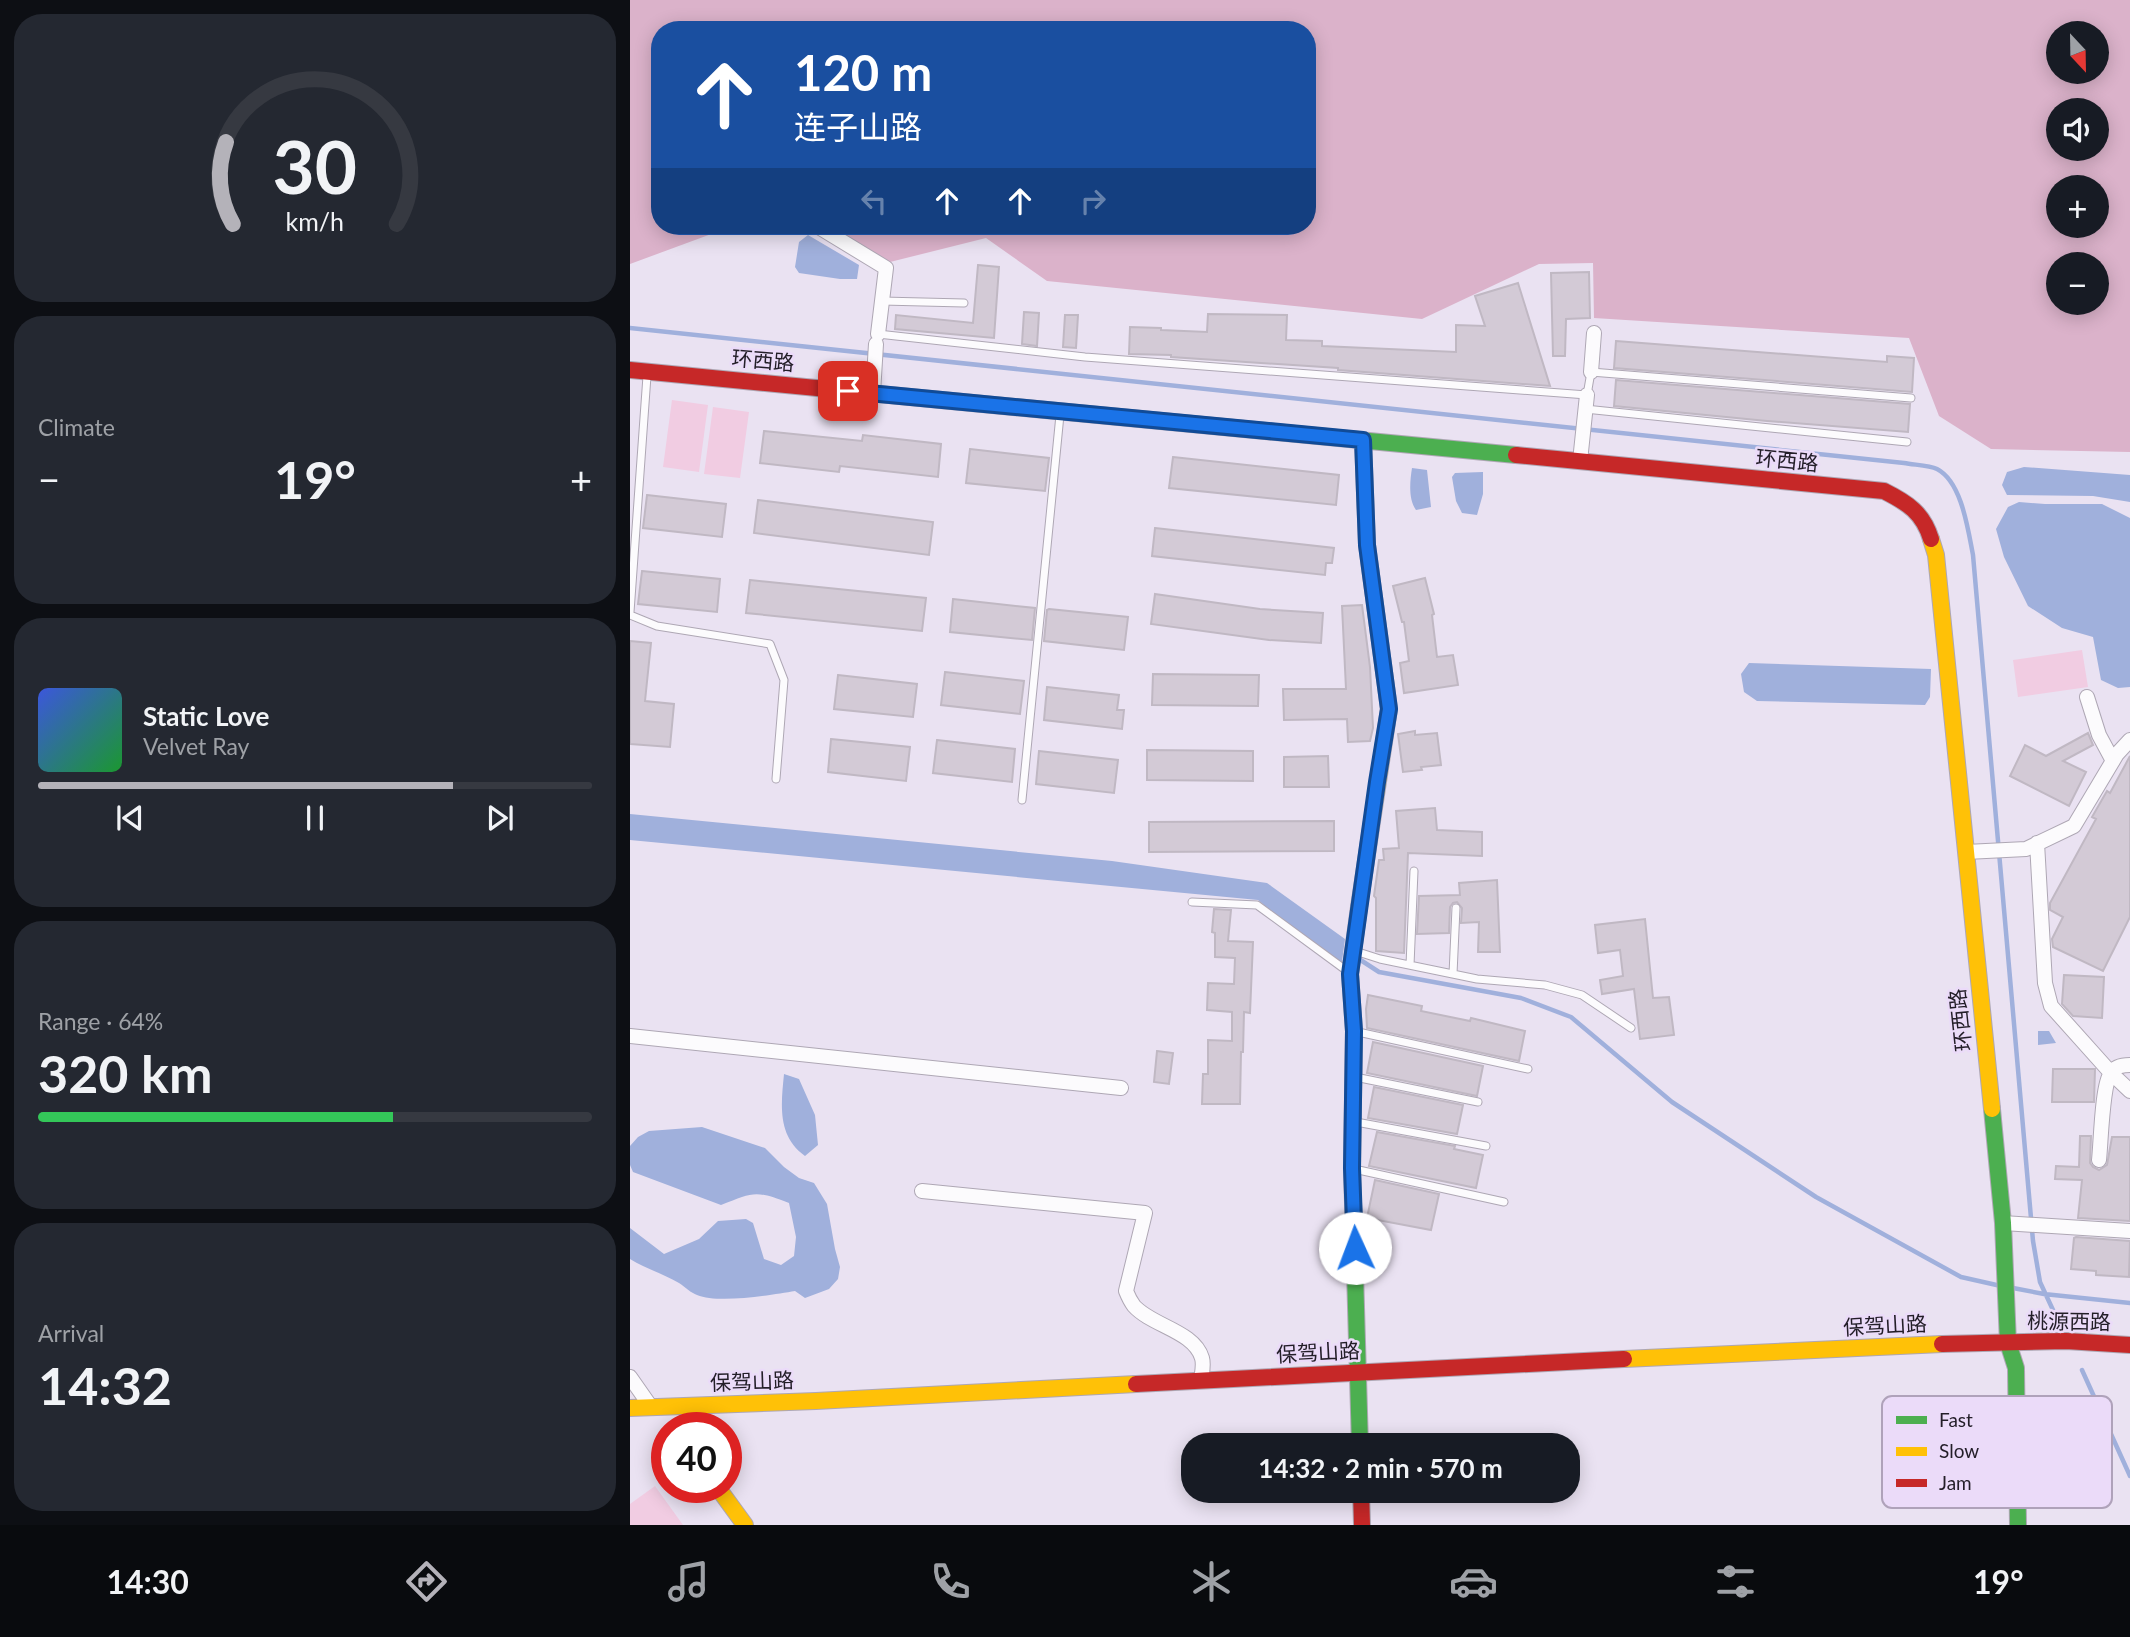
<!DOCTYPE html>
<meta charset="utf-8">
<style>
:root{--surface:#171b24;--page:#242831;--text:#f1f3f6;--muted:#9ea1a6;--line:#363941;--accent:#b4b2b9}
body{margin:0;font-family:Lato,"Noto Sans SC",sans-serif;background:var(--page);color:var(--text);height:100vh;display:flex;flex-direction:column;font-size:26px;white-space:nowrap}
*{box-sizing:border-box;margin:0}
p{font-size:23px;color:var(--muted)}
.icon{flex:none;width:38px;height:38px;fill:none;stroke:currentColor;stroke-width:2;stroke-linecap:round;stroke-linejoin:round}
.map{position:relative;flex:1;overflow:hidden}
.drawer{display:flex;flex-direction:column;gap:14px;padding:14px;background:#0d0f14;width:630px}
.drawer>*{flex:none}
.banner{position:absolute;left:21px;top:21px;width:665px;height:214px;border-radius:28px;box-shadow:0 4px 18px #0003;background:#1a4fa0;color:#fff;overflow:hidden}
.needle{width:46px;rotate:158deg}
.fabs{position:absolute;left:1416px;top:21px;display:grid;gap:14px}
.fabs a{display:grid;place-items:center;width:63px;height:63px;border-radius:50%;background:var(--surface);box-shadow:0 4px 18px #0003;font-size:35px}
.speed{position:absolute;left:21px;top:1412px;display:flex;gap:14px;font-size:35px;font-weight:700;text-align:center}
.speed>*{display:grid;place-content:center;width:91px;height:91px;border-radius:50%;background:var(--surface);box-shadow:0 4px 18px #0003;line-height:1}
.speed .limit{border:10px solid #d22;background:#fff;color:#111}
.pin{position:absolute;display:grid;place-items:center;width:60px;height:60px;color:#fff;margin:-30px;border-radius:14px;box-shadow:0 4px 10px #0006}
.me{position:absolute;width:77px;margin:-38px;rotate:358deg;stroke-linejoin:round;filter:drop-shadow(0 0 5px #0008)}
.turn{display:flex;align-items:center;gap:24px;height:147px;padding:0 28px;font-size:32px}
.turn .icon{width:91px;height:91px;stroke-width:2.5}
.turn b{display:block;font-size:49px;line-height:60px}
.lanes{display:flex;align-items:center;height:66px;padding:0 28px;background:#0003;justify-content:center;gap:35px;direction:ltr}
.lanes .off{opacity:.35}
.big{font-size:52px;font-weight:700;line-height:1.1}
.drawer .tile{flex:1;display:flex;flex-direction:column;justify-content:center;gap:10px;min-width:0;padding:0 24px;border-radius:28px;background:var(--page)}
.drawer .dial{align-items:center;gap:0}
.dial svg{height:182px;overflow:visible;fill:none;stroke:var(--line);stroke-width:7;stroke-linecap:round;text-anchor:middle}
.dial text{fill:var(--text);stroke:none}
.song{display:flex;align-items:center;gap:21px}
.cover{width:84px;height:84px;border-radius:10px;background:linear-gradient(135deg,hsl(230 70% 55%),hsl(130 70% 35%))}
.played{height:7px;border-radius:4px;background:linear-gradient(90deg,var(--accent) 75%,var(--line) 75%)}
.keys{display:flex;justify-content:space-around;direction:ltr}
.heat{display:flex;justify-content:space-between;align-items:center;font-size:38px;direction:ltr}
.charge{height:10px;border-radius:5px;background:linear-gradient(90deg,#34c759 64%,var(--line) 0)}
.trip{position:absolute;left:551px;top:1433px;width:399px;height:70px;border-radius:28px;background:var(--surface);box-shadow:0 4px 18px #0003;font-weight:700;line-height:70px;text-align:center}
.dock{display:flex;height:112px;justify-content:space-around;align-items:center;background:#090b0e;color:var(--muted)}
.dock .icon{width:49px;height:49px}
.dock .on{color:var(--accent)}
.dock b{font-size:32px;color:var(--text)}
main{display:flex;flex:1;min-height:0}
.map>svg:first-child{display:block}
.green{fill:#f1cce2}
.forest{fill:#dbb2ca;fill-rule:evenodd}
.water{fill:#a0b0dc}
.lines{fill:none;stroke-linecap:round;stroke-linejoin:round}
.stream{stroke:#a0b0dc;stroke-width:4.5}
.building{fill:#d3cad6;stroke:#c0b8c3;stroke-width:2}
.lane-casing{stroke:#aea7b4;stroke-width:9}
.street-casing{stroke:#aea7b4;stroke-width:16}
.fast-casing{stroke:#aea7b4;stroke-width:18}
.slow-casing{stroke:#aea7b4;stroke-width:18}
.jam-casing{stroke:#aea7b4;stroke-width:18}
.lane{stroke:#fcfbfd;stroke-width:7}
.street{stroke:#fcfbfd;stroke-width:14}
.fast{stroke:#4caf50;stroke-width:16}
.slow{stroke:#ffc107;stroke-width:16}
.jam{stroke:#c62828;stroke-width:16}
.route-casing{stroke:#114b97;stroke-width:18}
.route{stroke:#1a73e8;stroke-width:12}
.labels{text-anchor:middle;stroke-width:5;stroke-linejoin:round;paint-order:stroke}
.street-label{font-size:21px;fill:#231e28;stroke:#ebdbf9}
.key{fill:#ebdbf9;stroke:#afa2ba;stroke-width:2}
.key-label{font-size:19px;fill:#231e28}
</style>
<main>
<section class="drawer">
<div class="tile dial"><svg viewBox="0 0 100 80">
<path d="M14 69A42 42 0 1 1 86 69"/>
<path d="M14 69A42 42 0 0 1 11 33" stroke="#b4b2b9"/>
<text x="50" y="56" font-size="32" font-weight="700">30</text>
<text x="50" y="72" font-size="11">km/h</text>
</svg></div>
<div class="tile"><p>Climate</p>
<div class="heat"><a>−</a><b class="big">19°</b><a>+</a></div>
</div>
<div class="tile">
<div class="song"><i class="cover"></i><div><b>Static Love</b><p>Velvet Ray</p></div></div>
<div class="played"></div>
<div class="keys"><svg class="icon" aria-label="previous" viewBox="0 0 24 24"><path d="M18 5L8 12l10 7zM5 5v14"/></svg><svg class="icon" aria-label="pause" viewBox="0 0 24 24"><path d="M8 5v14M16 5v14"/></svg><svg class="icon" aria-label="next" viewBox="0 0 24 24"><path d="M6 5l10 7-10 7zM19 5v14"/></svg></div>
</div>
<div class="tile"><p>Range · 64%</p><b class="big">320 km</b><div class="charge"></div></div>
<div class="tile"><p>Arrival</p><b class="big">14:32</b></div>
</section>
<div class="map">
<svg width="1500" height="1525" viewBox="0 0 1500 1525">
<rect width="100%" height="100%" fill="#eae2f2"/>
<!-- green -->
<path class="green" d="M42 400 78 405 69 472 33 467Z
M83 407 119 412 110 478 74 474Z
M1452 650 1458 687 1388 697 1383 660Z
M25 1486 53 1525H0V1504Z"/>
<!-- forest -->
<path class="forest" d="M0 0H1500V452L1361 449 1309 416 1279 338 964 318 963 263 909 264 792 319 417 281 356 238 260 262 195 226H677V30H30V226H103L0 264ZM1428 33H1466V72H1428ZM1428 110H1466V149H1428ZM1428 187H1466V226H1428ZM1428 264H1466V303H1428Z"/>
<!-- water -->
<path class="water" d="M178 235 229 265 227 279H210L169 273 165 267 169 242Z
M1394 467 1500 475V502L1463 496 1377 495 1372 485 1377 472Z
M782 468 797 470 801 507 786 510C778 499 780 481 782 468Z
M853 472V494L847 515 832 513 826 501 822 477 825 473Z
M1389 502 1415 504H1472L1500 518V687L1488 688 1471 680 1463 637 1432 628 1398 606 1374 557 1366 529 1378 507Z
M1119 663 1301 669 1300 697 1295 705 1127 701 1114 692 1111 674Z
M0 814 482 861 637 883 715 939 711 969 628 900 0 840Z
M1408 1031H1419L1426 1043 1408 1045Z
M154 1074 169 1079 185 1115 188 1145 175 1156C147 1136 151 1105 154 1074Z
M72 1127 135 1148 154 1167 169 1178 184 1183 197 1204 205 1249 210 1267 208 1279 199 1289 175 1298 165 1291C141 1295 89 1304 67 1295 61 1293 55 1287 49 1283 34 1274 16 1269 0 1259V1228L34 1254 69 1239 88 1221 116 1219 123 1223 134 1259 151 1265 164 1256 166 1237 159 1203C125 1190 124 1192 91 1205L3 1172 0 1165V1146L8 1137 19 1131Z"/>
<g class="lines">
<!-- stream -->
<path class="stream" d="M0 328 1274 463C1284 465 1299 465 1307 469 1332 482 1338 530 1343 555L1403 1241 1410 1282 1429 1323
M729 959 749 972 891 998 941 1017 1042 1102 1186 1197 1331 1277 1371 1286
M1383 1288 1414 1294 1500 1303
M1452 1370 1500 1476"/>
</g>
<!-- building -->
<path class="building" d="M348 265 369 267 364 338 265 329 266 315 343 323Z
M959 272 960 318 936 319 935 356H923L921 273Z
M888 283 920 386 708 370V368L541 357V355L499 354 500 327 531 328V330L577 332 578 314 657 315 656 340 692 341V346L826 352V325L855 326 845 296Z
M394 312 409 313 407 346 392 344Z
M435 315H448L446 348 433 347Z
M986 341 1257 362V356L1284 358 1282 392 984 368Z
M986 380 1280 404 1278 432 1137 421 984 406Z
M134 431 232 441 233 435 311 444 308 477 210 466 209 472 130 463Z
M340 449 419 458 415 491 336 483Z
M543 457 709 475 706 505 539 488Z
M17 495 96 504 92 537 13 528Z
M128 500 303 522 299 555 124 533Z
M525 528 704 548 702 563H696L695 575 522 556Z
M12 571 90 579 87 612 8 604Z
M795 578 804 614 802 615 807 657 823 655 828 685 774 693 770 663 779 661 774 622H772L763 586Z
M120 580 296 598 292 631 116 613Z
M525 594 630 609 693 613 691 643 639 640 521 624Z
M323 599 405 608 402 640 320 632Z
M732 605 740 667 743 728 740 741 718 742 717 719 654 720 653 689H716L712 606Z
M419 609 498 617 494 650 414 641 417 610Z
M0 641 21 643 15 701 44 704 40 747 0 744Z
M315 672 394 681 390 714 311 705Z
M523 674 629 675 628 706 522 705Z
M208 675 287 684 283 717 204 709Z
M417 687 489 695 487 710H494L492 729 414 720Z
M785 731V735L807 733 811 765 791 767 792 770 773 772 768 734Z
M1458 733 1463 745 1433 761 1456 772 1439 806 1380 776 1395 745 1416 756Z
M201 739 280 747 276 781 198 772Z
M307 740 385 749 382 782 303 773Z
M517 750 623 751V781L517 780Z
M409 751 488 760 484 793 406 784Z
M698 756 699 787H654V757Z
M1500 756V917L1473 971 1423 947 1422 939 1433 917 1420 910V903L1466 819 1462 817 1477 791 1480 793Z
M805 808 807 830 852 832V856L778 853 774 953 746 951V898L744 896 749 860H754L753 849 769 848 766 811Z
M704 821V851L519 852V822Z
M867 880 870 952H848L849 922 831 923 832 908 827 902 823 903 820 907 819 933 787 934 789 896 830 895 829 883Z
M584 909 601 910 598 941 623 942 620 1013 614 1012 613 1052H611L610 1104H572L573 1074H578V1040L602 1041V1012L577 1010 578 983 604 984 605 958 585 957V933L582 932Z
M1015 919 1023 998 1039 997 1044 1035 1010 1039 1004 989 972 994 970 980 993 976 990 950 968 953 965 925Z
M1434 975 1474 977 1472 1018 1443 1016 1432 1004Z
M738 995 792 1006 791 1011 840 1021 841 1018 895 1031 889 1061 737 1028 736 1009Z
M743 1042 853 1066 847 1096 737 1073Z
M527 1051 543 1053 539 1084 524 1082Z
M1423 1069H1465L1464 1102H1422Z
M744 1087 833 1105 827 1134 738 1118Z
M747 1132 825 1146 824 1149 853 1155 846 1188 739 1166Z
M1450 1136H1461L1460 1163 1463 1167 1469 1170 1477 1165 1482 1137H1500V1221L1448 1218 1452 1180 1425 1179 1426 1166 1449 1167Z
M745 1180 809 1194 801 1230 737 1218Z
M1446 1237 1500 1241 1499 1277 1466 1275V1271L1441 1269 1444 1238Z"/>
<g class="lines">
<!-- lane casing -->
<g class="lane-casing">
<path id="lane" d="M252 301 334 303
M248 337V334L455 357 957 395 961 372 1281 398
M955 409 1277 442
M0 612 17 376
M0 615 27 626 140 644 154 680 146 779
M392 800 430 415
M562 902 627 905 717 971
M725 951 750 959 847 979 915 985 952 995 1001 1028
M780 965 784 871
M823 974 826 908
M728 1032 898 1069
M725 1077 848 1102
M726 1122 856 1146
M724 1169 874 1202"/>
</g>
<!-- street casing -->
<g class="street-casing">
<path id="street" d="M187 226 256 268 248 334
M961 372 964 333
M243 393 246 344
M950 461 957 395
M1457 697 1469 735 1483 761
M1407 843 1415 983 1421 1006 1481 1073 1500 1091
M1336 852 1396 849 1444 826 1487 754 1500 740
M0 1036 491 1088
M1469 1160C1471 1143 1472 1084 1481 1073 1485 1066 1493 1065 1500 1065
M292 1191 515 1213 496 1291C498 1296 501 1302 504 1306 522 1326 564 1331 572 1358 574 1365 572 1373 571 1380
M1373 1223 1500 1231
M0 1377 21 1407"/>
</g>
<!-- fast casing -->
<g class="fast-casing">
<path id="fast" d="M280 397 886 455
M729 907 720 974 724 1031 722 1168 730 1446
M1362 1109 1373 1223 1378 1343 1386 1368 1388 1525"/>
</g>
<!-- slow casing -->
<g class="slow-casing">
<path id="slow" d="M1301 539 1306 555 1362 1109
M729 907 759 709 737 545 733 440
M994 1359 1312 1344
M0 1408 186 1401 506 1384
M88 1488 115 1525"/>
</g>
<!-- jam casing -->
<g class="jam-casing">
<path id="jam" d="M0 370 280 397
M886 455 1254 491C1278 503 1293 513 1301 539
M1312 1344 1436 1341 1500 1345
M506 1384 994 1359
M731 1491 732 1525"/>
</g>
<!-- lane -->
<use href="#lane" class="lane"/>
<!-- street -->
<use href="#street" class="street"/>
<!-- fast -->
<use href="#fast" class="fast"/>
<!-- slow -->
<use href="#slow" class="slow"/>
<!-- jam -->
<use href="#jam" class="jam"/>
</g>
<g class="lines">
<!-- route casing -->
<g class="route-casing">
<path id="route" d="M218 391 733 440 737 545 759 709 747 782 720 974 724 1031 722 1168 725 1248"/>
</g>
<!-- route -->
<use href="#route" class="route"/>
</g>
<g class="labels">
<!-- street labels -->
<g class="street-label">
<text transform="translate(133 361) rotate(5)" y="7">环西路</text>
<text transform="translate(1157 461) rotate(6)" y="7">环西路</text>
<text transform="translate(1331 1020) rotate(-96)" y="7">环西路</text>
<text transform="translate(1439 1322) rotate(1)" y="7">桃源西路</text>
<text transform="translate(1255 1326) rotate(-3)" y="7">保驾山路</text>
<text transform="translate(688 1353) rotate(-3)" y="7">保驾山路</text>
<text transform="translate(122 1382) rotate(-2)" y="7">保驾山路</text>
</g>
</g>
<!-- legend -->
<rect x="1252" y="1396" width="230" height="112" rx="10" class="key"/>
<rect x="1266" y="1416" width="31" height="8" fill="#4caf50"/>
<rect x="1266" y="1447" width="31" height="9" fill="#ffc107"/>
<rect x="1266" y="1479" width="31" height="8" fill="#c62828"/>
<g class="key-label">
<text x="1309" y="1427">Fast</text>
<text x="1309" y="1458">Slow</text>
<text x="1309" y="1490">Jam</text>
</g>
</svg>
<div class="fabs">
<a><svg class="needle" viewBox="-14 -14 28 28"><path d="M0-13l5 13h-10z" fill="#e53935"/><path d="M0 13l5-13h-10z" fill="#9ea1a6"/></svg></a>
<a><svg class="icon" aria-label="sound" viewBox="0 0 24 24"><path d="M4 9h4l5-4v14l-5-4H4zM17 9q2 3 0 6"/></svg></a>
<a>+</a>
<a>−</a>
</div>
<div class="speed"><div class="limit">40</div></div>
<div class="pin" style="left:218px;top:391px;background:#d93025"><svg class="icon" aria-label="arrive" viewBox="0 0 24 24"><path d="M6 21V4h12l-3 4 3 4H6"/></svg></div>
<svg class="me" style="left:725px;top:1248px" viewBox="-20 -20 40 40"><circle r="19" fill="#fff"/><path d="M0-13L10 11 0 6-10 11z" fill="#1a73e8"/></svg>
<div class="trip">14:32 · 2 min · 570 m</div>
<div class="banner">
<div class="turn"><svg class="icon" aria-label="ahead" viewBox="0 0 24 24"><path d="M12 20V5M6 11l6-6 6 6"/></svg><div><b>120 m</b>连子山路</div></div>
<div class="lanes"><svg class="icon off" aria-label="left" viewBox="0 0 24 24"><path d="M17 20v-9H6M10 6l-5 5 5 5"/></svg><svg class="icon" aria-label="ahead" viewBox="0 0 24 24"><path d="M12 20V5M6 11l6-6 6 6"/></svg><svg class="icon" aria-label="ahead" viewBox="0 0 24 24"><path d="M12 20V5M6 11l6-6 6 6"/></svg><svg class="icon off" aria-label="right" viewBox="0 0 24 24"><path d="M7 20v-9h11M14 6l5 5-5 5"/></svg></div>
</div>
</div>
</main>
<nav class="dock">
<b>14:30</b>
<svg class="icon on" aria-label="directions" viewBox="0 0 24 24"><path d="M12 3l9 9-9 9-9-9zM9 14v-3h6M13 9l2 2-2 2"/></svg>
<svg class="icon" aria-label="music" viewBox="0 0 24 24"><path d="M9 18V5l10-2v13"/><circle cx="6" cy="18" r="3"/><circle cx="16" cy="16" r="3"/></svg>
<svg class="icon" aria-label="phone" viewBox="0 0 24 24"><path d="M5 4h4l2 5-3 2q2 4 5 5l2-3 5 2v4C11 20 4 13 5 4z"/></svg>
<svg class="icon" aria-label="climate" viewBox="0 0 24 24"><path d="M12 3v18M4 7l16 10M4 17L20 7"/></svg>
<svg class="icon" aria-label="car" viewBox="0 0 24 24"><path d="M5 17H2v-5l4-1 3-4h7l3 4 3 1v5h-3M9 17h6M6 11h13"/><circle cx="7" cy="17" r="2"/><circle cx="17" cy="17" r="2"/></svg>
<svg class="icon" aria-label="filters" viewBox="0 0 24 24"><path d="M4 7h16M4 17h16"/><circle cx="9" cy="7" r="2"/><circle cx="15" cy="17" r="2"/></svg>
<b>19°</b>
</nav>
